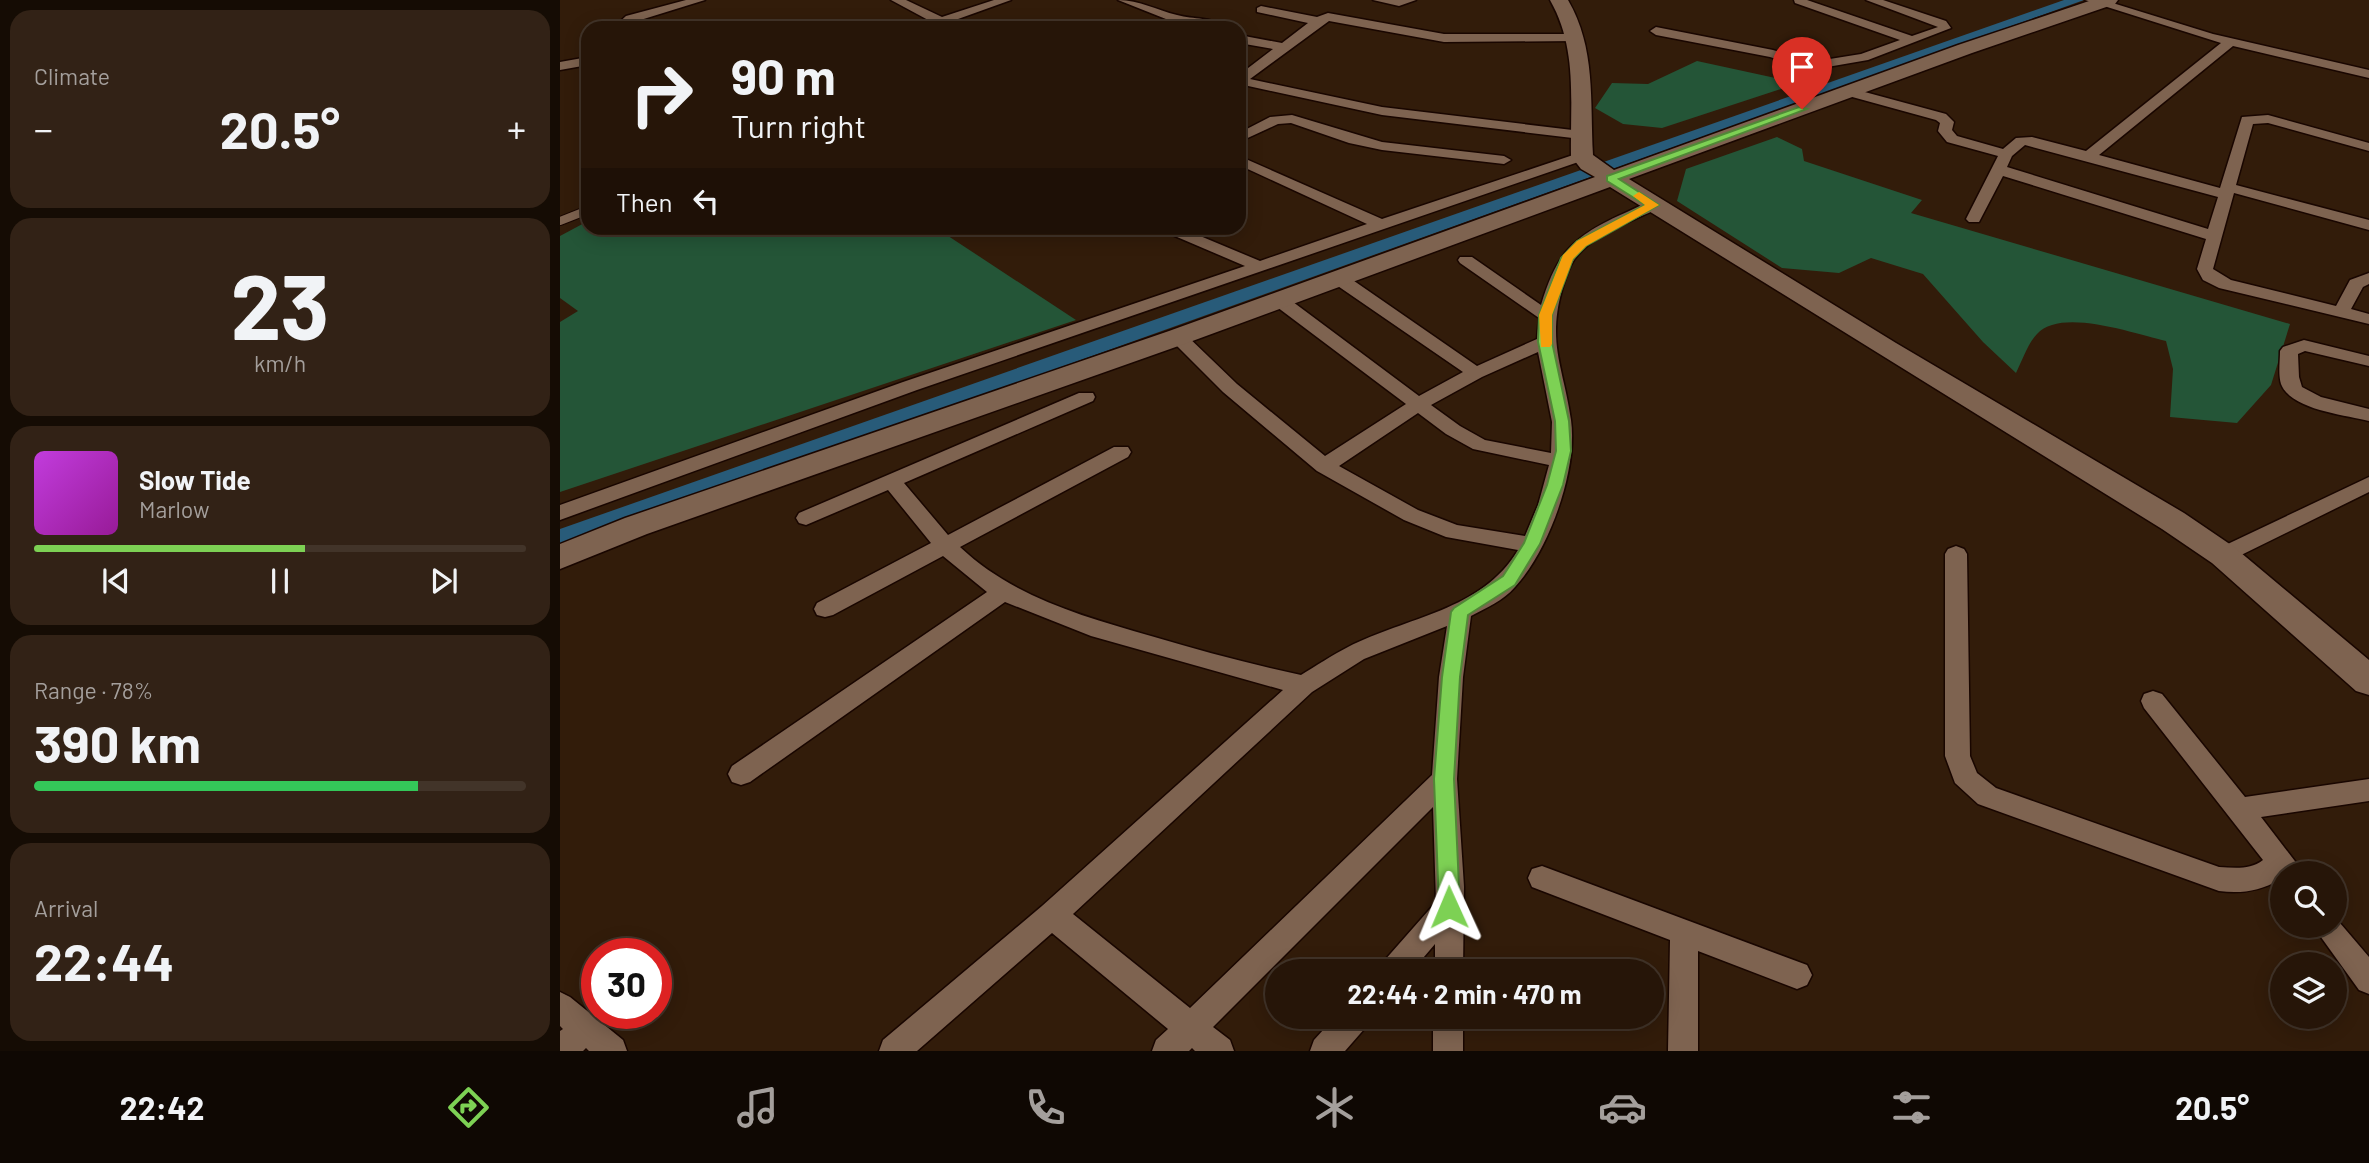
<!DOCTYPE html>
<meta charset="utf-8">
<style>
:root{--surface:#261508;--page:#322216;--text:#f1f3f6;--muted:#a49f9c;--line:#423429;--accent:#7dd154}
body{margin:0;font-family:Barlow,sans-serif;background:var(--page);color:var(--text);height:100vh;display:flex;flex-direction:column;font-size:26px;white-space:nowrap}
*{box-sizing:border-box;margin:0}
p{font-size:23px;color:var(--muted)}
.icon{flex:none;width:38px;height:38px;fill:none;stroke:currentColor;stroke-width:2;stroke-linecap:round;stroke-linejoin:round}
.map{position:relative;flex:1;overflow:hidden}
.details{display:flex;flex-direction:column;gap:10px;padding:10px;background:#150c04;width:560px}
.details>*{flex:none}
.hud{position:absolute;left:21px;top:21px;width:665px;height:214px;border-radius:21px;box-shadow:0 4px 18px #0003,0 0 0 2px var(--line);background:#261508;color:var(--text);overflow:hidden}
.buttons{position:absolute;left:1710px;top:861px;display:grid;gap:14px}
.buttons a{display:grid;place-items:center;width:77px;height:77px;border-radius:50%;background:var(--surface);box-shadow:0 4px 18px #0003,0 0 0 2px var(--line);font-size:35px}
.speed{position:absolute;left:21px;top:938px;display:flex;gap:14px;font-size:35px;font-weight:700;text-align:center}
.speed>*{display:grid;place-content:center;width:91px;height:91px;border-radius:50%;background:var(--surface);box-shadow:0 4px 18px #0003,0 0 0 2px var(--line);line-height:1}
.speed .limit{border:10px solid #d22;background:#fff;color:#111}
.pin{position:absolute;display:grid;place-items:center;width:60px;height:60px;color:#fff;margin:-72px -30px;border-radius:50% 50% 50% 0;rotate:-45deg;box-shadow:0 0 7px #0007}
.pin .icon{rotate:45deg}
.me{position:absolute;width:77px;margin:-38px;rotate:359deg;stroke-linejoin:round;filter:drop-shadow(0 0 5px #0008)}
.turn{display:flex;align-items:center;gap:24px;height:147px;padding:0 35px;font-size:32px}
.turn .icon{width:91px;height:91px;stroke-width:2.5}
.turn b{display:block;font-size:49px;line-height:60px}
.then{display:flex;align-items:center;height:66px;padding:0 35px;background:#0003;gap:14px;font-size:26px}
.big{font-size:52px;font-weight:700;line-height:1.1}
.details .widget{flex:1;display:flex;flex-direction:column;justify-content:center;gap:10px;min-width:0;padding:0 24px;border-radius:21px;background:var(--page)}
.details .dial{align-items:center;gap:0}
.dial b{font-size:91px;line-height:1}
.song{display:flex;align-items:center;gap:21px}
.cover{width:84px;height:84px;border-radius:10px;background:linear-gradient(135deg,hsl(290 70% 55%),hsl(300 70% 35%))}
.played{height:7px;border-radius:4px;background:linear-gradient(90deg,var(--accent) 55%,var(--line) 55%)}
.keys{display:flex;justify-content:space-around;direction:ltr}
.heat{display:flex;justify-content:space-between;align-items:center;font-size:38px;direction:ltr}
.charge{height:10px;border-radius:5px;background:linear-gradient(90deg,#34c759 78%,var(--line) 0)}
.trip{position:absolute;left:705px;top:959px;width:399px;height:70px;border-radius:35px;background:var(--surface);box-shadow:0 4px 18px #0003,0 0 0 2px var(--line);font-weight:700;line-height:70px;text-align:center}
.menu{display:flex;height:112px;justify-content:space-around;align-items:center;background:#0f0803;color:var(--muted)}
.menu .icon{width:49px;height:49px}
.menu .on{color:var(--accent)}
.menu b{font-size:32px;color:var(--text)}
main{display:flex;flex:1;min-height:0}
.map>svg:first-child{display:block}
.forest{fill:#245537}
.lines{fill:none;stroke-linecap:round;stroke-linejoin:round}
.canal{fill:#285b79;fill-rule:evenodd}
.lane-casing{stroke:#190600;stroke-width:10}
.street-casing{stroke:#190600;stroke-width:3}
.secondary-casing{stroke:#190600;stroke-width:3}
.lane{stroke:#7e6350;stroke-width:8}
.street{fill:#7e6350;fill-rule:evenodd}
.secondary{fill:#7e6350;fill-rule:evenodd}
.route{fill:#7dd154;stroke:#518837;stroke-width:2}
.slow{fill:#f59e0b}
</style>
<main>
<section class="details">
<div class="widget"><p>Climate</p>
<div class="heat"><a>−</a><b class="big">20.5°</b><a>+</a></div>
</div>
<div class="widget dial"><b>23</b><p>km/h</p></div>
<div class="widget">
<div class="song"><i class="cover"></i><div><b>Slow Tide</b><p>Marlow</p></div></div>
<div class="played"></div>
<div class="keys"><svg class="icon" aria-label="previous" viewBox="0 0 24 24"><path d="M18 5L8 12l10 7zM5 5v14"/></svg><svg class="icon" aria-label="pause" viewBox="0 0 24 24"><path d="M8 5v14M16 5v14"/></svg><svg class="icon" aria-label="next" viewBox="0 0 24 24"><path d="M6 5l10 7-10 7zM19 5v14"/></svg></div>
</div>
<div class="widget"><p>Range · 78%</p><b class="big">390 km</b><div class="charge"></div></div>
<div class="widget"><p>Arrival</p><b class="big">22:44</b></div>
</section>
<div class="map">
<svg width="1809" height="1051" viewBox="0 0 1809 1051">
<rect width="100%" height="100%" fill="#321c0a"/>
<!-- forest -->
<path class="forest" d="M1137 61 1239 83 1102 128 1063 124 1035 108 1052 83 1088 84Z
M1217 137 1242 149 1244 161 1362 200 1351 213 1730 324 1711 385 1677 423 1610 417 1613 369 1606 341C1575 334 1501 307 1477 334 1468 343 1462 361 1456 373L1423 342 1363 274 1311 258 1279 273 1222 268 1117 201 1126 169Z
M28 221V228H376L516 320 0 492V322L18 311 0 298V236Z"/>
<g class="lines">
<!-- canal -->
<path class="canal" d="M1504 0H1524L0 547V529Z"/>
<!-- lane casing -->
<g class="lane-casing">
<path id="lane" d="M0 221 28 210"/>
</g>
<!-- street casing -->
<g class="street-casing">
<path id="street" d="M126 0H145L74 22 66 28H53L66 16Z
M331 0H346L382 17 434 0H451L373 28H355L370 21Z
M558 0C580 0 596 10 617 15 634 20 652 16 665 28L623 23 618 28H605L611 21Z
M813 0H856L839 6Z
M1234 0H1247L1352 36 1378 27 1306 0H1323L1386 21 1391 28 1308 60 1250 70 1210 57 1096 35 1090 31 1096 27 1213 50 1251 62 1301 54 1340 40 1235 3Z
M1525 0H1543L1653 34 1809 70V78L1673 46 1539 155 1660 188 1682 117 1708 115 1809 143V151L1708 123 1693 124 1676 185 1809 220V230L1674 193 1653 269 1671 280 1776 306 1790 280 1809 273V284L1803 287 1791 309 1809 314V324L1659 288 1643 280 1637 269 1646 239 1443 176 1419 222H1409L1406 219 1438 156 1387 142 1378 131 1380 123 1376 120 1285 95 1283 92 1290 88 1386 114 1394 122 1392 130 1397 136 1443 149 1456 138 1472 137 1526 151 1661 43ZM1465 145 1658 197 1648 229 1447 167 1452 156Z
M701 6 757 17 768 13 884 34H1019V40L1015 41 884 42 769 21 690 79 822 107 1021 131 1028 135 1021 139 822 115 679 84V75L713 49 679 43V35L722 43 748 23 697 12V8Z
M28 57V65L0 70V62Z
M732 115 822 142 944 156 951 160 944 164 822 150 789 143 731 123 718 124 679 142V133L710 117Z
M1022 152 1027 153 1029 156 1027 159 357 390 0 520V505L343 382 685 266 603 231 602 228H621L700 261 807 224 679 165V156L822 219Z
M1094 200 1099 202 1102 205 1099 208C1071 222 1033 233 1014 260 1008 269 1005 280 1002 290 987 344 1004 369 1011 420 1018 470 989 550 955 587 943 601 926 608 911 616L903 677 897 779 904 887 903 971H875V944L852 971H819L824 961 876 902 873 807 653 1027 670 1040 674 1051H635L632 1048 629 1051H592L596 1040 608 1029 492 933 357 1051H319L323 1040 482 906 723 690 531 636 445 602 190 782 181 785 172 782 168 774 172 766 427 592 383 556 273 615 265 617 257 615 254 609 257 603 371 543 328 490 246 525 239 523 236 518 239 513 519 393H533L535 397 533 401 344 483 388 535 554 447H568L571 452 568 457 400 547C453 597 522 616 591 636 641 651 690 664 741 675 756 666 772 655 788 647 846 617 922 611 958 550L886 537 844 520 757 471 663 392 612 341 609 337 612 333H624L677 384 765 456 846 404 713 304 711 300 713 296H725L859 396 903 372 772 282 770 278 772 274H784L917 366 977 339 979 318 900 263 898 260 900 257H912L981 305C996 255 1011 238 1058 216 1070 211 1082 204 1094 200ZM978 352 992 422 991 453 925 440 900 426 871 405 922 377ZM858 413 886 434 913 449 989 465 978 505 965 536 897 525 858 510 779 466ZM887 626 879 677 872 775 630 1008 513 914 752 692 804 659Z
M1744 340 1809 356V366L1745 351 1738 354 1739 377 1742 387 1761 397 1809 409V421C1785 415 1731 410 1721 384 1718 374 1720 361 1720 351L1723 347Z
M1809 477V492L1671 560 1663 563 1655 560 1652 555 1655 550Z
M1396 546 1404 549 1407 554 1410 756 1417 773 1436 788 1659 867C1675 868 1690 870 1703 860L1584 708 1581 701 1584 694 1593 691 1602 694 1685 797 1809 779V801L1701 817 1744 873H1722V882L1719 880C1700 891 1681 894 1659 891L1418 804 1395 783 1385 756V554L1388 549Z
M982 866 1247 965 1252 975 1247 985 1237 989 1138 951V1051H1108L1110 940 972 887 968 878 972 869Z
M1774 916 1809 957V994L1799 990 1753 926H1774Z
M0 992 10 997 63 1040 67 1051H29L26 1048 23 1051H0V1031L3 1029 0 1026Z
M775 1017H810L806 1027 785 1051H750L754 1040Z
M873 1017H903V1051H873Z"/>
</g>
<!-- secondary casing -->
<g class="secondary-casing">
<path id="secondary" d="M990 0H1008C1036 48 1030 101 1033 155L1054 170 1398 45 1532 0H1558L1555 4 1412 53 1069 179 1336 343 1624 513 1674 547 1809 660V695L1796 691 1652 563 1602 529 1050 187 627 343 87 534 0 569V544L65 518 609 331 1035 177 1021 169 1011 156C1010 102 1018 49 990 0Z"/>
</g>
<!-- lane -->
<use href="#lane" class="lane"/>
<!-- street -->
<use href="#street" class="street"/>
<!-- secondary -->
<use href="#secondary" class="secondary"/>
</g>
<!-- route -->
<path class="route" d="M1239 107 1247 109 1059 179 1099 205 1026 246 1013 259 992 315V342L1009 421 1011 451 1003 485 980 544 955 585 908 615 900 677 894 779 900 907 897 914 889 917 882 914 879 907 874 779 882 677 891 612 894 608 943 576 964 543 987 485 996 451 995 421 978 342 979 315 1001 258 1017 241 1085 205 1047 181V176Z"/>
<!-- slow -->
<path class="slow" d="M1079 192 1099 205 1026 246 1013 259 992 315V344L990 347H981L979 315 1003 255 1017 241 1085 205 1073 196Z"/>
</svg>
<div class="buttons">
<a><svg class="icon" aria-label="search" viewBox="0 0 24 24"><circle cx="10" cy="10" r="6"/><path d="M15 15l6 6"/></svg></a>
<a><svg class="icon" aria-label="layers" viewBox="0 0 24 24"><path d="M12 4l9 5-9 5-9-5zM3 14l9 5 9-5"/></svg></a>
</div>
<div class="speed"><div class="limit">30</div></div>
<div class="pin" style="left:1242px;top:109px;background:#d93025"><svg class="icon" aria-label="arrive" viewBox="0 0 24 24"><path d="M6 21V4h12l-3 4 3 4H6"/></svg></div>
<svg class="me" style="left:889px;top:907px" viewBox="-20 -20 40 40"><path d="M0-17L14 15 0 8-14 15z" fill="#7dd154" stroke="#fff" stroke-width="4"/></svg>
<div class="trip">22:44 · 2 min · 470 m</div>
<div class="hud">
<div class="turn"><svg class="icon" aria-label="right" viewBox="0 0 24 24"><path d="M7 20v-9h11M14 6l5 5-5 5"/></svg><div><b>90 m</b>Turn right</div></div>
<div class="then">Then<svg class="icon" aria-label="left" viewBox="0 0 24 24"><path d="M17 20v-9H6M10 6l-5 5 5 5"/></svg></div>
</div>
</div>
</main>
<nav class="menu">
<b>22:42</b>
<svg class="icon on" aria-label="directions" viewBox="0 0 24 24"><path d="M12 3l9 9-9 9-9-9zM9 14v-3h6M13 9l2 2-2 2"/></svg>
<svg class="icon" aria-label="music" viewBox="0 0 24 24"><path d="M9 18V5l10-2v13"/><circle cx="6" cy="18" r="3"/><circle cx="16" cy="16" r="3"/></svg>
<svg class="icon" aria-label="phone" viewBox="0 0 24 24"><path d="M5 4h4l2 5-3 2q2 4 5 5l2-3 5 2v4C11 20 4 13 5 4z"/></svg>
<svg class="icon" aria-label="climate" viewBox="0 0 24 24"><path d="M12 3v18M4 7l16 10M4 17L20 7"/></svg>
<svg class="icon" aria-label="car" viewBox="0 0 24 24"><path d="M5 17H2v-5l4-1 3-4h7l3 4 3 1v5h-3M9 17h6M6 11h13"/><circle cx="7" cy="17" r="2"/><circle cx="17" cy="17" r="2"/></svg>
<svg class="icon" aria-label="filters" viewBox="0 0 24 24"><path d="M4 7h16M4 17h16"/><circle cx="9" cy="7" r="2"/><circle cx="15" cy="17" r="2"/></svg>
<b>20.5°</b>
</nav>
